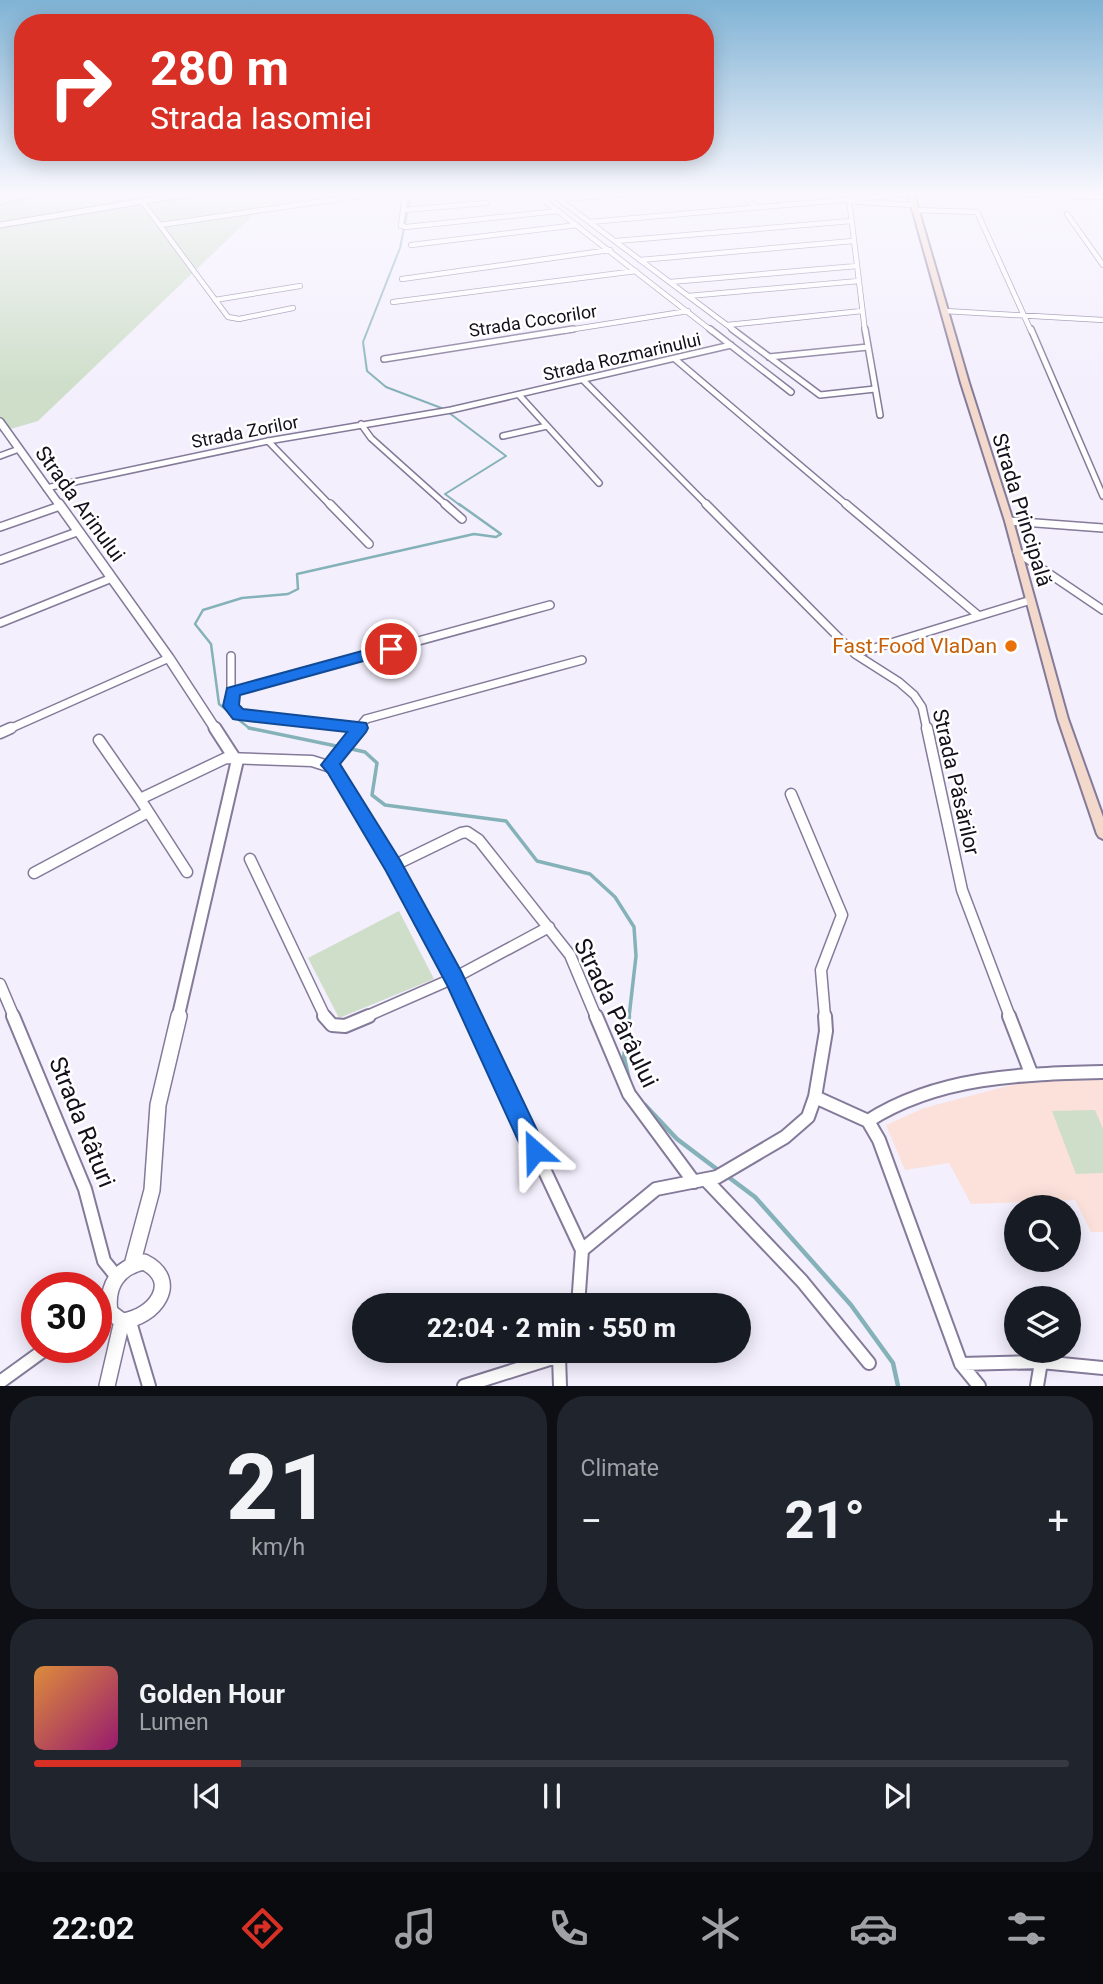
<!DOCTYPE html>
<meta charset="utf-8">
<style>
:root{--surface:#171b24;--page:#20242c;--text:#f1f3f6;--muted:#9ea1a6;--line:#363941;--accent:#d93025}
body{margin:0;font-family:Roboto,sans-serif;background:var(--page);color:var(--text);height:100vh;display:flex;flex-direction:column;font-size:26px;white-space:nowrap}
*{box-sizing:border-box;margin:0}
p{font-size:23px;color:var(--muted)}
.icon{flex:none;width:38px;height:38px;fill:none;stroke:currentColor;stroke-width:2;stroke-linecap:round;stroke-linejoin:round}
.map{position:relative;height:1386px;overflow:hidden}
.panel{display:flex;flex-direction:column;gap:10px;padding:10px;background:#0d0f14;flex:1}
.panel>*{flex:none}
.hud{position:absolute;left:14px;top:14px;width:700px;height:147px;border-radius:28px;box-shadow:0 4px 18px #0003;background:#d93025;color:#fff;overflow:hidden}
.buttons{position:absolute;left:1004px;top:1195px;display:grid;gap:14px}
.buttons a{display:grid;place-items:center;width:77px;height:77px;border-radius:50%;background:var(--surface);box-shadow:0 4px 18px #0003;font-size:35px}
.speed{position:absolute;left:21px;top:1272px;display:flex;gap:14px;font-size:35px;font-weight:700;text-align:center}
.speed>*{display:grid;place-content:center;width:91px;height:91px;border-radius:50%;background:var(--surface);box-shadow:0 4px 18px #0003;line-height:1}
.speed .limit{border:10px solid #d22;background:#fff;color:#111}
.pin{position:absolute;display:grid;place-items:center;width:60px;height:60px;color:#fff;margin:-30px;border:4px solid #fff;border-radius:50%;box-shadow:0 2px 7px #0007}
.me{position:absolute;width:77px;margin:-38px;rotate:335deg;stroke-linejoin:round;filter:drop-shadow(0 0 5px #0008)}
.turn{display:flex;align-items:center;gap:24px;height:147px;padding:0 21px;font-size:32px}
.turn .icon{width:91px;height:91px;stroke-width:2.5}
.turn b{display:block;font-size:49px;line-height:60px}
.big{font-size:52px;font-weight:800;line-height:1.1}
.panel .card{flex:1;display:flex;flex-direction:column;justify-content:center;gap:10px;min-width:0;padding:0 24px;border-radius:28px;background:var(--page)}
.panel .dial{align-items:center;gap:0}
.dial b{font-size:91px;line-height:1}
.song{display:flex;align-items:center;gap:21px}
.cover{width:84px;height:84px;border-radius:10px;background:linear-gradient(135deg,hsl(30 70% 55%),hsl(320 70% 35%))}
.played{height:7px;border-radius:4px;background:linear-gradient(90deg,var(--accent) 20%,var(--line) 20%)}
.keys{display:flex;justify-content:space-around;direction:ltr}
.heat{display:flex;justify-content:space-between;align-items:center;font-size:38px;direction:ltr}
.panel .tiles{flex:1;display:grid;gap:10px;grid-template-columns:1fr 1fr}
.card:last-child{grid-column:span 2}
.trip{position:absolute;left:352px;top:1293px;width:399px;height:70px;border-radius:35px;background:var(--surface);box-shadow:0 4px 18px #0003;font-weight:800;line-height:70px;text-align:center}
.tabs{display:flex;height:112px;justify-content:space-around;align-items:center;background:#090b0e;color:var(--muted)}
.tabs .icon{width:49px;height:49px}
.tabs .on{color:var(--accent)}
.tabs b{font-size:32px;color:var(--text)}
.map>svg:first-child{display:block}
.education{fill:#fbe1da}
.green{fill:#cedec9}
.lines{fill:none;stroke-linecap:round;stroke-linejoin:round}
.stream-far3{stroke:#85b2b8;stroke-width:2}
.stream-far2{stroke:#85b2b8;stroke-width:2.5}
.stream-far1{stroke:#85b2b8;stroke-width:3.5}
.stream{stroke:#85b2b8;stroke-width:4.5}
.minor-far4-casing{stroke:#847a99;stroke-width:6}
.minor-far3-casing{stroke:#847a99;stroke-width:8}
.minor-far2-casing{stroke:#847a99;stroke-width:10}
.minor-far1-casing{stroke:#847a99;stroke-width:13}
.minor-casing{stroke:#847a99;stroke-width:16}
.tertiary-far4-casing{stroke:#847a99;stroke-width:7}
.tertiary-far3-casing{stroke:#847a99;stroke-width:10}
.tertiary-far2-casing{stroke:#847a99;stroke-width:12}
.tertiary-far1-casing{stroke:#847a99;stroke-width:15}
.tertiary-casing{stroke:#847a99;stroke-width:18}
.secondary-casing{stroke:#847a99;stroke-width:4}
.minor-far4{stroke:#fff;stroke-width:4.5}
.minor-far3{stroke:#fff;stroke-width:5}
.minor-far2{stroke:#fff;stroke-width:7}
.minor-far1{stroke:#fff;stroke-width:10}
.minor{stroke:#fff;stroke-width:12}
.tertiary-far4{stroke:#fff;stroke-width:5}
.tertiary-far3{stroke:#fff;stroke-width:7}
.tertiary-far2{stroke:#fff;stroke-width:9}
.tertiary-far1{stroke:#fff;stroke-width:11}
.tertiary{stroke:#fff;stroke-width:15}
.secondary{fill:#f3d8cc;fill-rule:evenodd}
.route{fill:#1a73e8;stroke:#114b97;stroke-width:2}
.food-dot{fill:#e8710a;stroke:#fff;stroke-width:2.5}
.labels{text-anchor:middle;stroke-width:5;stroke-linejoin:round;paint-order:stroke}
.far-street-label{font-size:18px;fill:#130f1b;stroke:#fff}
.street-label{font-size:21px;fill:#130f1b;stroke:#fff}
.food-label{font-size:21px;fill:#c56008;stroke:#fff;text-anchor:end}
.near-street-label{font-size:24px;fill:#130f1b;stroke:#fff}
</style>
<div class="map">
<svg width="1103" height="1386" viewBox="0 0 1103 1386">
<rect width="100%" height="100%" fill="#f3effd"/>
<!-- education -->
<path class="education" d="M1066 1079 1103 1080V1232H1091L1075 1200 971 1204 949 1163 905 1170 886 1125 924 1108 1019 1083Z"/>
<!-- green -->
<path class="green" d="M23 194H275L38 421 0 432V201Z
M399 911 434 979 339 1018 308 958Z
M1095 1110 1103 1129V1173L1076 1174 1052 1111Z"/>
<g class="lines">
<!-- stream-far3 -->
<path class="stream-far3" d="M411 194 400 248 363 342 367 371 386 387 444 409 506 456 445 494 461 506
M0 205 39 194"/>
<!-- stream-far2 -->
<path class="stream-far2" d="M258 730 249 728 219 704 211 644 195 624 203 610 242 598 288 594 298 589 297 574 474 534 496 537 501 534 459 504"/>
<!-- stream-far1 -->
<path class="stream-far1" d="M249 728 341 747
M347 748 365 752 377 763 372 795 385 805 506 821 537 861 590 874 615 897 634 927 636 956 629 1017"/>
<!-- stream -->
<path class="stream" d="M629 1016 624 1058 629 1080
M645 1105 677 1139 718 1170
M727 1176 755 1197 851 1305 893 1363 898 1386"/>
<!-- minor-far4 casing -->
<g class="minor-far4-casing">
<path id="minor-far4" d="M405 194 401 226 406 227 558 211
M536 194 712 331
M552 194 735 331
M741 194 756 207
M1009 194 1103 197
M560 199 628 194
M849 199 865 331
M141 200 228 317 239 319 293 308
M858 202 913 205
M403 210 486 203
M915 210 977 212 1031 331
M1067 214 1103 265
M590 222 911 194
M160 225 372 194
M616 241 851 221
M411 245 577 225
M640 260 853 241
M402 279 610 250
M670 282 857 266
M688 296 859 281
M215 300 300 286
M393 302 636 271
M945 311 1103 320
M727 325 862 311
M562 331 688 311"/>
</g>
<!-- minor-far3 casing -->
<g class="minor-far3-casing">
<path id="minor-far3" d="M710 329 791 392
M732 329 820 395 875 389
M865 329 880 415
M1031 329 1103 496
M769 357 868 347
M384 359 573 329
M675 359 848 506
M583 380 708 506
M519 395 599 483
M361 424 371 438 447 506
M503 436 547 426
M268 441 331 506
M0 456 19 449
M46 488 268 441 451 410 731 345"/>
</g>
<!-- minor-far2 casing -->
<g class="minor-far2-casing">
<path id="minor-far2" d="M330 504 369 544
M445 504 462 519
M706 504 855 654 899 682 914 695 922 707 927 730
M846 504 979 616
M1009 521 1103 528
M0 527 60 506
M1017 552 1103 610
M0 560 77 532
M0 623 112 578
M855 654 1031 600
M231 656V706L239 714 360 728
M232 692 550 605
M7 730 169 658
M357 730 366 719 582 660"/>
</g>
<!-- minor-far1 casing -->
<g class="minor-far1-casing">
<path id="minor-far1" d="M927 728 962 890 1010 1017
M0 733 11 728
M99 740 140 799
M329 765 359 728
M791 794 842 915 821 970 825 1017
M250 859 325 1017
M393 866 461 833 467 832 479 840 570 955 596 1017
M187 872 140 799 226 758 312 761 334 768 393 866 473 1017
M34 873 148 812
M0 984 14 1017
M365 1017 454 978 549 927"/>
</g>
<!-- minor casing -->
<g class="minor-casing">
<path id="minor" d="M13 1016 85 1189 104 1261 117 1277
M324 1016 332 1025 345 1026 369 1016
M472 1016 582 1250 578 1306
M596 1016 629 1094 694 1182
M1009 1016 1031 1073
M815 1097 826 1031 825 1016
M868 1121C938 1076 1022 1074 1103 1072
M706 1180 802 1281 869 1363
M582 1250 656 1189 717 1177 785 1137 808 1117 815 1097 868 1121 879 1140 961 1364 979 1386
M96 1312 108 1303
M130 1322 149 1386
M961 1364 1041 1362 1103 1368
M0 1382 47 1348
M464 1386 559 1356
M560 1386 559 1356 562 1351
M1037 1386 1041 1362"/>
</g>
<!-- tertiary-far4 casing -->
<g class="tertiary-far4-casing">
<path id="tertiary-far4" d="M0 225 186 194"/>
</g>
<!-- tertiary-far3 casing -->
<g class="tertiary-far3-casing">
<path id="tertiary-far3" d="M0 422 60 506"/>
</g>
<!-- tertiary-far2 casing -->
<g class="tertiary-far2-casing">
<path id="tertiary-far2" d="M59 504 169 658 216 730"/>
</g>
<!-- tertiary-far1 casing -->
<g class="tertiary-far1-casing">
<path id="tertiary-far1" d="M178 1017 237 762 215 728"/>
</g>
<!-- tertiary casing -->
<g class="tertiary-casing">
<path id="tertiary" d="M144 1262C182 1281 154 1318 122 1321L110 1312C106 1286 118 1267 144 1262Z
M132 1265 152 1190 158 1105 179 1016
M107 1386 122 1321"/>
</g>
<!-- secondary casing -->
<g class="secondary-casing">
<path id="secondary" d="M908 194H914L969 383 1013 521 1068 719 1103 817V839L1099 837 1097 834 1058 719 1005 521 961 383Z"/>
</g>
<!-- minor-far4 -->
<use href="#minor-far4" class="minor-far4"/>
<!-- minor-far3 -->
<use href="#minor-far3" class="minor-far3"/>
<!-- minor-far2 -->
<use href="#minor-far2" class="minor-far2"/>
<!-- minor-far1 -->
<use href="#minor-far1" class="minor-far1"/>
<!-- minor -->
<use href="#minor" class="minor"/>
<!-- tertiary-far4 -->
<use href="#tertiary-far4" class="tertiary-far4"/>
<!-- tertiary-far3 -->
<use href="#tertiary-far3" class="tertiary-far3"/>
<!-- tertiary-far2 -->
<use href="#tertiary-far2" class="tertiary-far2"/>
<!-- tertiary-far1 -->
<use href="#tertiary-far1" class="tertiary-far1"/>
<!-- tertiary -->
<use href="#tertiary" class="tertiary"/>
<!-- secondary -->
<use href="#secondary" class="secondary"/>
</g>
<!-- sky -->
<linearGradient id="sky" x2="0" y2="1"><stop stop-color="#80b3d5"/><stop offset="0.5" stop-color="#faf8fe"/><stop offset="1" stop-color="#faf8fe" stop-opacity="0"/></linearGradient>
<rect width="1103" height="388" fill="url(#sky)"/>
<!-- route -->
<path class="route" d="M391 643 399 649 396 652 240 695 239 705 243 709 366 723 368 728 366 732 340 764 400 860 461 971 547 1151 544 1160 535 1163 527 1160 447 985 386 871 328 773 321 765 347 732 239 720 233 719 223 706 227 688Z"/>
<!-- markers -->
<circle class="food-dot" cx="1011" cy="646" r="7"/>
<g class="labels">
<!-- far-street labels -->
<g class="far-street-label">
<text transform="translate(533 321) rotate(-9)" y="6">Strada Cocorilor</text>
<text transform="translate(622 357) rotate(-13)" y="6">Strada Rozmarinului</text>
<text transform="translate(245 432) rotate(-11)" y="6">Strada Zorilor</text>
</g>
<!-- street labels -->
<g class="street-label">
<text transform="translate(80 504) rotate(54)" y="7">Strada Arinului</text>
<text transform="translate(1022 510) rotate(73)" y="7">Strada Principală</text>
<text transform="translate(956 782) rotate(77)" y="7">Strada Păsărilor</text>
</g>
<!-- food labels -->
<g class="food-label">
<text x="997" y="653">Fast Food VlaDan</text>
</g>
<!-- near-street labels -->
<g class="near-street-label">
<text transform="translate(616 1013) rotate(64)" y="8">Strada Pârâului</text>
<text transform="translate(82 1122) rotate(68)" y="8">Strada Râturi</text>
</g>
</g>
</svg>
<div class="buttons">
<a><svg class="icon" aria-label="search" viewBox="0 0 24 24"><circle cx="10" cy="10" r="6"/><path d="M15 15l6 6"/></svg></a>
<a><svg class="icon" aria-label="layers" viewBox="0 0 24 24"><path d="M12 4l9 5-9 5-9-5zM3 14l9 5 9-5"/></svg></a>
</div>
<div class="speed"><div class="limit">30</div></div>
<div class="pin" style="left:391px;top:649px;background:#d93025"><svg class="icon" aria-label="arrive" viewBox="0 0 24 24"><path d="M6 21V4h12l-3 4 3 4H6"/></svg></div>
<svg class="me" style="left:535px;top:1151px" viewBox="-20 -20 40 40"><path d="M0-17L14 15 0 8-14 15z" fill="#1a73e8" stroke="#fff" stroke-width="4"/></svg>
<div class="trip">22:04 · 2 min · 550 m</div>
<div class="hud">
<div class="turn"><svg class="icon" aria-label="right" viewBox="0 0 24 24"><path d="M7 20v-9h11M14 6l5 5-5 5"/></svg><div><b>280 m</b>Strada Iasomiei</div></div>
</div>
</div>
<section class="panel">
<div class="tiles">
<div class="card dial"><b>21</b><p>km/h</p></div>
<div class="card"><p>Climate</p>
<div class="heat"><a>−</a><b class="big">21°</b><a>+</a></div>
</div>
<div class="card">
<div class="song"><i class="cover"></i><div><b>Golden Hour</b><p>Lumen</p></div></div>
<div class="played"></div>
<div class="keys"><svg class="icon" aria-label="previous" viewBox="0 0 24 24"><path d="M18 5L8 12l10 7zM5 5v14"/></svg><svg class="icon" aria-label="pause" viewBox="0 0 24 24"><path d="M8 5v14M16 5v14"/></svg><svg class="icon" aria-label="next" viewBox="0 0 24 24"><path d="M6 5l10 7-10 7zM19 5v14"/></svg></div>
</div>
</div>
</section>
<nav class="tabs">
<b>22:02</b>
<svg class="icon on" aria-label="directions" viewBox="0 0 24 24"><path d="M12 3l9 9-9 9-9-9zM9 14v-3h6M13 9l2 2-2 2"/></svg>
<svg class="icon" aria-label="music" viewBox="0 0 24 24"><path d="M9 18V5l10-2v13"/><circle cx="6" cy="18" r="3"/><circle cx="16" cy="16" r="3"/></svg>
<svg class="icon" aria-label="phone" viewBox="0 0 24 24"><path d="M5 4h4l2 5-3 2q2 4 5 5l2-3 5 2v4C11 20 4 13 5 4z"/></svg>
<svg class="icon" aria-label="climate" viewBox="0 0 24 24"><path d="M12 3v18M4 7l16 10M4 17L20 7"/></svg>
<svg class="icon" aria-label="car" viewBox="0 0 24 24"><path d="M5 17H2v-5l4-1 3-4h7l3 4 3 1v5h-3M9 17h6M6 11h13"/><circle cx="7" cy="17" r="2"/><circle cx="17" cy="17" r="2"/></svg>
<svg class="icon" aria-label="filters" viewBox="0 0 24 24"><path d="M4 7h16M4 17h16"/><circle cx="9" cy="7" r="2"/><circle cx="15" cy="17" r="2"/></svg>
</nav>
